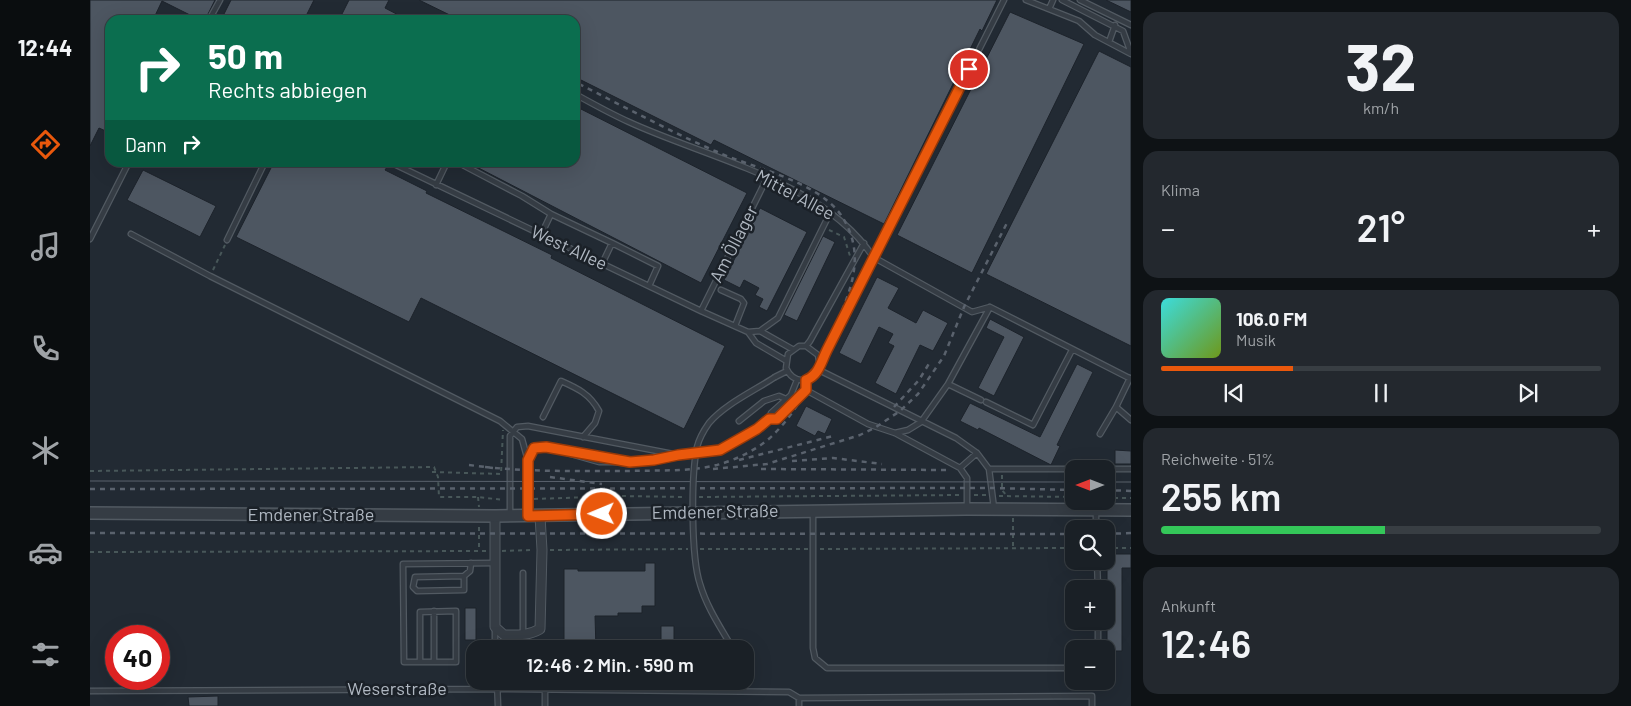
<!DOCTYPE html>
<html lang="de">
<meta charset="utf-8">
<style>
:root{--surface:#1a2026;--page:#23282e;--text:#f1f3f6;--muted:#9fa3a7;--line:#383e43;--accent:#ea580c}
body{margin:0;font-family:Barlow,sans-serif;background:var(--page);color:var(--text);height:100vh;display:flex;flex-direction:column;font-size:19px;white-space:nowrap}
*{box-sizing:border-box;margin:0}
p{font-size:16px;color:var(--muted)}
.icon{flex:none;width:28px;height:28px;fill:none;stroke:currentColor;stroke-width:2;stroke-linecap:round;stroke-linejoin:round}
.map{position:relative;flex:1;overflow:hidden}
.drawer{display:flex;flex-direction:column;gap:12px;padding:12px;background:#0e1215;width:500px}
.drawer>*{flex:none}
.top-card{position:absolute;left:15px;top:15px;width:475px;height:152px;border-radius:15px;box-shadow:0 5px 20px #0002,0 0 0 1px var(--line);background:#0b6e4f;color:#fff;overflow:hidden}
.needle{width:32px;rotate:270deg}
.buttons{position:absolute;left:975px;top:460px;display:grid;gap:10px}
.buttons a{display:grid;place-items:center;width:50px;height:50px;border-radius:10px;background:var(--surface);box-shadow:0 5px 20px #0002,0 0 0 1px var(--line);font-size:25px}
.speed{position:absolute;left:15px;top:625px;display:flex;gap:10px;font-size:25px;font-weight:700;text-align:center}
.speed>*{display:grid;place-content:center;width:65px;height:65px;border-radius:50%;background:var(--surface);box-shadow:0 5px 20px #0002,0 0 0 1px var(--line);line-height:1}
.speed .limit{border:8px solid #d22;background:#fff;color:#111}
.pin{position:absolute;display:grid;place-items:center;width:42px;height:42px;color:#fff;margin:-21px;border:2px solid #fff;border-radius:50%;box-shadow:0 1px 5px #0007}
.me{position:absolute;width:55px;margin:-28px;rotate:269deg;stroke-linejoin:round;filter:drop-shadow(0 0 4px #0008)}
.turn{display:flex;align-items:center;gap:18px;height:105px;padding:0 20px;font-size:22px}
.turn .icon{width:65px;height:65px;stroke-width:2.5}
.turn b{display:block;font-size:35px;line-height:42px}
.then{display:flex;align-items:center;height:48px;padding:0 20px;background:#0003;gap:10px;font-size:19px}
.big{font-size:38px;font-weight:600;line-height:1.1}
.drawer .card{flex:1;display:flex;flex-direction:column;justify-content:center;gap:8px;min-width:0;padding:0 18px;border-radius:15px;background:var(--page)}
.drawer .dial{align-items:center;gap:0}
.dial b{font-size:65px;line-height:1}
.song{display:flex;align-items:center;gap:15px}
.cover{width:60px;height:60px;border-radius:8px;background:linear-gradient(135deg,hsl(180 70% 55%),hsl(80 70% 35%))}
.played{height:5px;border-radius:2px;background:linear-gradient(90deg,var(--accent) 30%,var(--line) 30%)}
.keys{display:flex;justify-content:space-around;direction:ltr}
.heat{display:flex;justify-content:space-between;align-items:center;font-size:28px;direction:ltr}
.charge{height:8px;border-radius:4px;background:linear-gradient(90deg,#34c759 51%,var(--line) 0)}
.trip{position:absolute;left:376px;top:640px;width:288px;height:50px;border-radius:15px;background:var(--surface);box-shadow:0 5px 20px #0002,0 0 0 1px var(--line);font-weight:600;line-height:50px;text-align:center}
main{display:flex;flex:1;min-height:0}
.dock{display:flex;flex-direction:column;width:90px;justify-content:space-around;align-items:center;background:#0a0d0f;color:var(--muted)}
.dock .icon{width:35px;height:35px}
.dock .selected{color:var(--accent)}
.dock b{font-size:22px;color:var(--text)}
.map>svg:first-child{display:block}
.building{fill:#4d5661;stroke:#1d232b}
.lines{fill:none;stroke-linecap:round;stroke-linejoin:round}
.service-casing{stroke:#525a62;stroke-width:7}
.minor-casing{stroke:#525a62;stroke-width:11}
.tertiary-casing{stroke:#525a62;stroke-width:14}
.path{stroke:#485759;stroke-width:2;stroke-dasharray:4 4;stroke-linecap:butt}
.service{stroke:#353c44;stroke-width:4.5}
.minor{stroke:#353c44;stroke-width:9}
.tertiary{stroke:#353c44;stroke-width:11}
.tram{stroke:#5a626d;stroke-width:1}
.rail{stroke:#5a626d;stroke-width:2.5;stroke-dasharray:5 5;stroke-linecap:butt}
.service-bridge-casing{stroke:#525a62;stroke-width:7;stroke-linecap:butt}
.service-bridge{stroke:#353c44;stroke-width:4.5}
.route-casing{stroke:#983908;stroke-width:12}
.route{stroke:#ea580c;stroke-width:9}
.labels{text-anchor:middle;stroke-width:5;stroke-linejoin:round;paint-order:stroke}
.street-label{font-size:18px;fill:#afb7c1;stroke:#1b2128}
</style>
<main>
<nav class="dock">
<b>12:44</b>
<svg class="icon selected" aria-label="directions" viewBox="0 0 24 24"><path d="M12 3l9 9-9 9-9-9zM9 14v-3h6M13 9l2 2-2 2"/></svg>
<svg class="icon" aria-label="music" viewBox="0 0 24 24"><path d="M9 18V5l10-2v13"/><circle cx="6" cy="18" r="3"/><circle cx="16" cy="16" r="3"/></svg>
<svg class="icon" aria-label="phone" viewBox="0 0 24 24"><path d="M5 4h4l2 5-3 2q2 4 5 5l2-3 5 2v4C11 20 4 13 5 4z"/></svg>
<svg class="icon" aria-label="climate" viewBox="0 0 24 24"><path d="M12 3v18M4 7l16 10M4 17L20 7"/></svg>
<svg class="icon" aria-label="car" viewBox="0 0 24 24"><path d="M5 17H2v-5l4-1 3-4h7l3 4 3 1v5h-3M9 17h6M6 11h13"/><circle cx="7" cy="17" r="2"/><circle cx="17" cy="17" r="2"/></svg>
<svg class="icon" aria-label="filters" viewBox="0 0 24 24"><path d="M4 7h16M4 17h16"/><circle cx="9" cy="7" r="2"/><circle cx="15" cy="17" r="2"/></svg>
</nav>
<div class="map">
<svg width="1041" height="706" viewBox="0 0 1041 706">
<rect width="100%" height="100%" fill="#222a33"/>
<!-- building -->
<path class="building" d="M0 0H125L115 20H110L72 1 63 20H20V133L9 128 0 146Z
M141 0H224L214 20H131Z
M259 0H299L295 8 318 20H249Z
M329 0H907L892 31 890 29 794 224 624 140 621 145 485 77V20H370Z
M1016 0H1041V12Z
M920 12 994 44 882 273 807 235Z
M1009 51 1041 67V346L896 274Z
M485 106 657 193 611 283 377 162H485Z
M184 162H275L284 167 289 162 297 167 295 170 337 191 336 193 462 255 461 258 635 346 594 429 331 298 319 322 146 237Z
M53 170 126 206 110 237 37 200Z
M670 208 717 232 677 311 669 307 673 299 665 295 669 288 654 280 650 288 634 280Z
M733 236 745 242 707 321 694 315Z
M787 277 809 288 798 308 826 323 833 310 858 323 843 351 830 345 806 394 785 383 804 346 798 343 803 334 789 327 771 364 749 353Z
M900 319 934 337 904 396 888 388 914 337 896 328Z
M987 364 1003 372 967 445 970 446 961 465 889 428 888 430 870 421 880 403 950 437Z
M716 406 742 419 735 434 728 431 725 436 706 426Z
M1025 450 1041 451V464H1025Z
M1017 554H1041V568H1032V651H1017Z
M555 563H565V606H552V613H528V616H505L506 649H474V569H488V571H555Z
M375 608H386V640H375Z
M571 626H584V649H571Z
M523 641 530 642 538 649H517Z
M555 641 567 649H542L553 642Z
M128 696V706H99L98 697Z"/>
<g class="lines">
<!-- service casing -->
<g class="service-casing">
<path id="service" d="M936 0 989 21 1005 35 1041 54
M972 0 1033 31 1041 53
M990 0 1041 25
M959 9 963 0
M119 20 130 0
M1019 42 1025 25
M485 94C503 104 521 114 539 122 617 158 735 182 783 257L882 312 900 307 1041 379
M300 162 611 311 658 332 670 331 702 349
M367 162 432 196 461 214
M346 185 357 162
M41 234 120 276 410 421 432 439 438 461
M451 235 461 214 522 243
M0 239 39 162
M137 240 175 162
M512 264 522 243 568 266 559 286
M631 290 651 299 654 303 645 326
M611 311 677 178
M670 331 688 318 740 213
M658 332 666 343 695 360
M716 346 728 355 730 366 722 378C710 383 701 379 696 368L698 354 709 346H716L720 341 774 243
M730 366 914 0
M729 370 866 438 887 453 899 469 904 508
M685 377 697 371
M1040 378 1026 407 1041 420
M858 384 891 400
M716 390 778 424 805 433 870 468 877 478V507
M896 402 943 425 982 350
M453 417 471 381C487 388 500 394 509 411L505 423 493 437
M679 419H687L716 390
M649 421 674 401 689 396 696 399
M805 433 818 430 831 422 858 384 900 307
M1010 434 1026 407
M482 451 531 460
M870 468 887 453
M899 469H984
M1016 469H1041
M1006 511V529
M723 512V648L725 658 737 668H984
M420 515V436L427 427 438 426 583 454
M438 515V461L444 448 456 447 509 462H540L630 450 667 429 679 419 681 413 701 395 707 380
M1007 561 1008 589
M433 573V634
M374 576V590L327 591 323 587 325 577 374 576 380 571 381 563
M344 611V662
M1008 621V649
M405 628V649
M410 649 424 636
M330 662V612L366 611V662H314L313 564 405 563
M407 681 408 706
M455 689V706
M0 691 408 689 699 692 709 698 1002 696V706
M654 691V681
M709 706V698"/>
</g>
<!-- minor casing -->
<g class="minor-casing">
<path id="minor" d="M405 516V627L414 635C427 635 438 636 450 629L452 550 450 516"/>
</g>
<!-- tertiary casing -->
<g class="tertiary-casing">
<path id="tertiary" d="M0 513 405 516 876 509 1041 510"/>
</g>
<!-- path -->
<path class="path" d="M739 230 754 237 760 256
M123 270 135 245
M0 471 344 467 348 477 349 497H388L414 500
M342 472 411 474 413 430
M912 475V490L917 496
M884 495H896
M909 496 984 497
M388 497 389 507
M609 497 871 495
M1016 498H1041
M444 499 530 496 596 497
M923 518V548
M389 527V551
M1016 548H1041
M610 549H718
M730 549 984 548
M460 550 598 549
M412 551 443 550
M0 552 398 551"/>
<!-- service -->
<use href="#service" class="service"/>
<!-- minor -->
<use href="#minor" class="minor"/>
<!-- tertiary -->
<use href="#tertiary" class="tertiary"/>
<!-- tram -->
<path class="tram" d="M0 481 984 482
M1016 482H1041"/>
<!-- rail -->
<path class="rail" d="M804 407 829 380 840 362
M649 460 743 436
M702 461 743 458 792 464
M379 465 403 468
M395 467C443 472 491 471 539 471 568 470 598 472 627 465 646 460 671 448 685 433 714 404 729 364 745 327 761 290 777 254 751 215 726 180 662 168 625 151 577 130 531 105 485 82
M623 469 677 464 770 435 786 427 810 411 828 394 854 356 874 307 918 221
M671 469 858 470
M460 477 512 484
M0 489 900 488 984 490
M1016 490 1041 491
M0 533 984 534
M1016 534 1041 533"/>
<!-- service-bridge casing -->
<g class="service-bridge-casing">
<path id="service-bridge" d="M643 649C631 628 617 608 610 584 601 557 601 476 607 447 609 439 614 430 619 423 635 404 664 391 685 377"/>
</g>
<!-- service-bridge -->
<use href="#service-bridge" class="service-bridge"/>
</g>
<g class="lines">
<!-- route casing -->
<g class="route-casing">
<path id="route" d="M512 514 438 516V460L444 448 456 447 540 462 564 460 588 455 630 450 667 429 679 419H687L716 390V380C729 375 731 362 737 350L879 69"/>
</g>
<!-- route -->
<use href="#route" class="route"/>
</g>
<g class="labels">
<!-- street labels -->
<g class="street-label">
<text transform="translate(705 195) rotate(28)" y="6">Mittel Allee</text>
<text transform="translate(644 244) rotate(-63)" y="6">Am Öllager</text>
<text transform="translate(479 248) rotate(25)" y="6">West Allee</text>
<text transform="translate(625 512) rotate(-1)" y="6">Emdener Straße</text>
<text x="221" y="521">Emdener Straße</text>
<text x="307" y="695">Weserstraße</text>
</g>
</g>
</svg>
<div class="buttons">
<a><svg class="needle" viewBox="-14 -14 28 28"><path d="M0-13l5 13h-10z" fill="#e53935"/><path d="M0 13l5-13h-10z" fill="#9fa3a7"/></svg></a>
<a><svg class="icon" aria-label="search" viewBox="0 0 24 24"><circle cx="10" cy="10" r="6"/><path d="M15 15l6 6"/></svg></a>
<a>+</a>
<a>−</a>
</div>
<div class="speed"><div class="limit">40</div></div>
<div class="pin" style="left:879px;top:69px;background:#d93025"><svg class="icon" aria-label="arrive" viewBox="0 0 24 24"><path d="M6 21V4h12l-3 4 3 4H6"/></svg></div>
<svg class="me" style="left:512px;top:514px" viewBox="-20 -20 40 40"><circle r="17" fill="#ea580c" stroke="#fff" stroke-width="3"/><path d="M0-11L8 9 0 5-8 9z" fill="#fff"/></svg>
<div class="trip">12:46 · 2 Min. · 590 m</div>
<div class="top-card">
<div class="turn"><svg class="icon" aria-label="right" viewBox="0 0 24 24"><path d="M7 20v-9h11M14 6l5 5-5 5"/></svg><div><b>50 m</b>Rechts abbiegen</div></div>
<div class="then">Dann<svg class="icon" aria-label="right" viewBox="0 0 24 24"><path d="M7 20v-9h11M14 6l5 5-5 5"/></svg></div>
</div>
</div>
<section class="drawer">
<div class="card dial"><b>32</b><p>km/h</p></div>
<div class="card"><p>Klima</p>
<div class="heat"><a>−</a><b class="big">21°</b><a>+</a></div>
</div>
<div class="card">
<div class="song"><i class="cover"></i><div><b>106.0 FM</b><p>Musik</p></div></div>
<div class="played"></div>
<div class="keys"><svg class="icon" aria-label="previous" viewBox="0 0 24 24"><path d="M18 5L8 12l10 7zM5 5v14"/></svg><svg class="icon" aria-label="pause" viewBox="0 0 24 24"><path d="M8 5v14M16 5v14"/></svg><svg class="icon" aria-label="next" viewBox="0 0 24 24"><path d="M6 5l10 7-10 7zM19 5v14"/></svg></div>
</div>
<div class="card"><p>Reichweite · 51%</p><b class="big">255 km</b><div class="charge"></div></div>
<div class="card"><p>Ankunft</p><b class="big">12:46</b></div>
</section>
</main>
